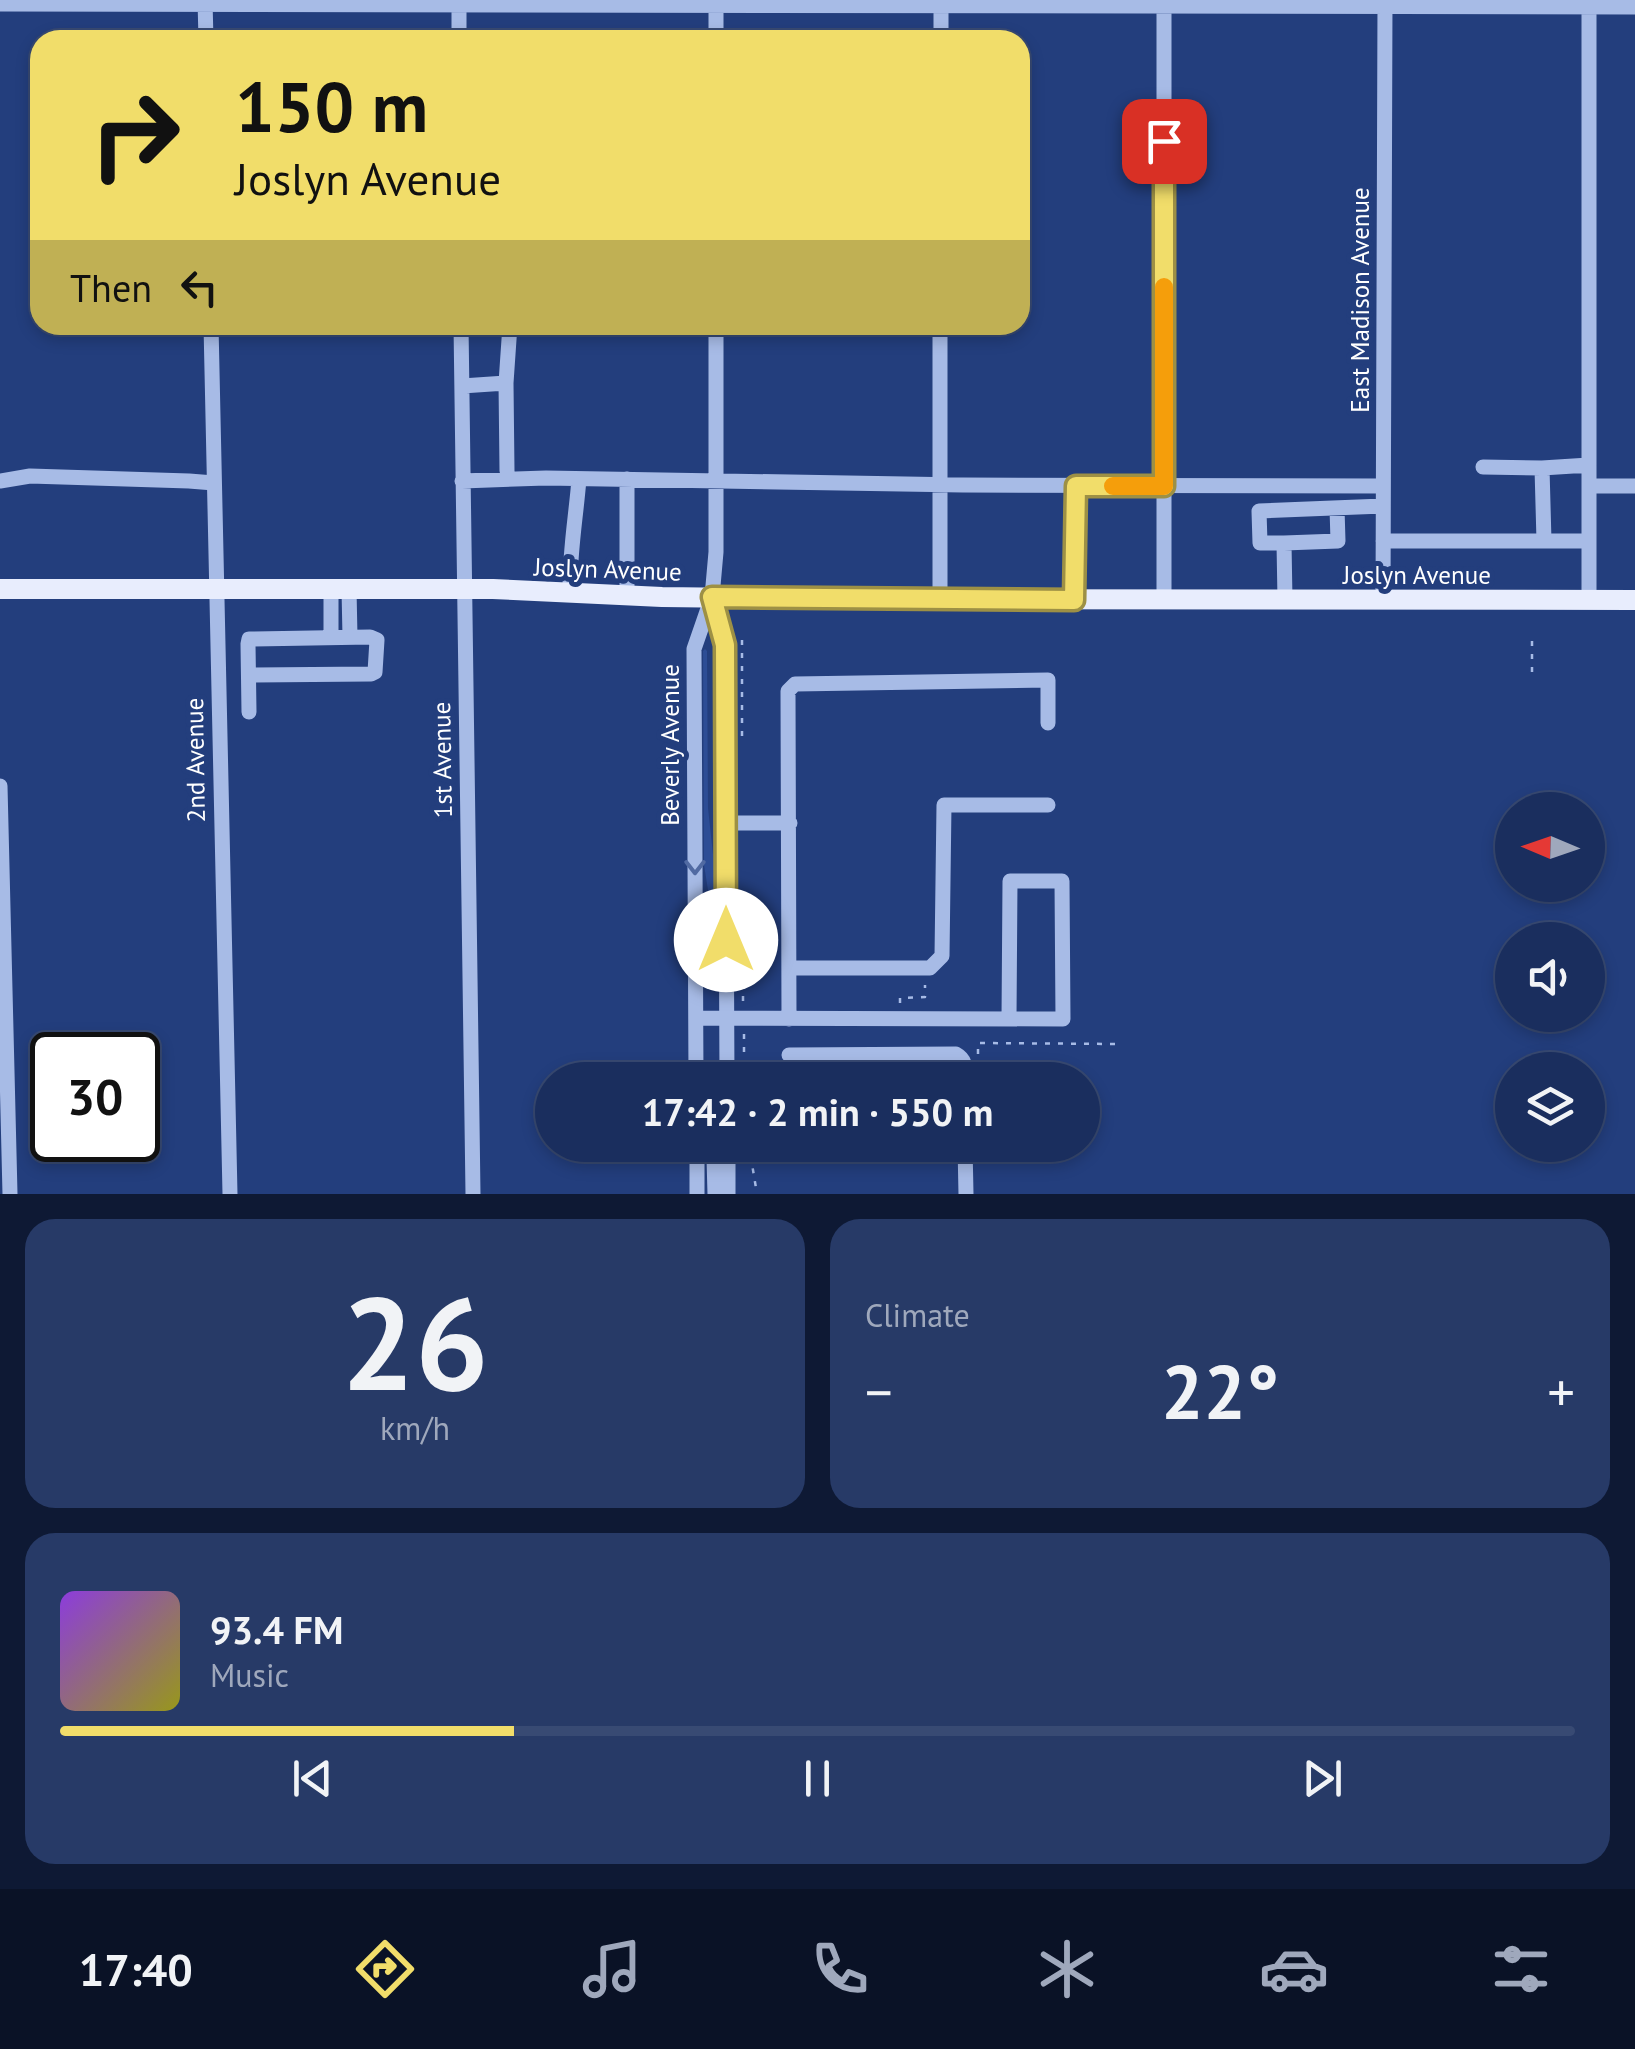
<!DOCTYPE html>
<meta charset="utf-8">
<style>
:root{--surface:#1a2e5e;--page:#273a67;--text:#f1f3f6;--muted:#9fa8bc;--line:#384a73;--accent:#f1dd6a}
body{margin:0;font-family:"PT Sans",sans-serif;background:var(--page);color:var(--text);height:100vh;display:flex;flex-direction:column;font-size:38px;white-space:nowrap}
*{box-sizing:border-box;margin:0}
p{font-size:32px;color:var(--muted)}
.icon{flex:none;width:55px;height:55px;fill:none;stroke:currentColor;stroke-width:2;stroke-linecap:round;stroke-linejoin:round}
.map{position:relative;height:1194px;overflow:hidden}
.panel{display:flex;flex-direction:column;gap:25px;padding:25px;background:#0e1934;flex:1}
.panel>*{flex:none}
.guide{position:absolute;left:30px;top:30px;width:1000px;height:305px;border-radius:30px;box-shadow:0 5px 15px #0003,0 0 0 2px var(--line);background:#f1dd6a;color:#111;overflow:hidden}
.needle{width:65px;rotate:272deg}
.controls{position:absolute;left:1495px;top:792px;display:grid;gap:20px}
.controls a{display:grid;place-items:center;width:110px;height:110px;border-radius:50%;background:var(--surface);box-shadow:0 5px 15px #0003,0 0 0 2px var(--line);font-size:50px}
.speed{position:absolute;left:30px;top:1032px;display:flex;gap:20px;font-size:50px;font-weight:700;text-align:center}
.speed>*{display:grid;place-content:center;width:130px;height:130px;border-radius:50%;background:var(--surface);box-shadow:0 5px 15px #0003,0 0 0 2px var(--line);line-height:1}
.speed .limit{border:5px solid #111;border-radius:15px;background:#fff;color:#111}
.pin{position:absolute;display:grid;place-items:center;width:85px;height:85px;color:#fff;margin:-42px;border-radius:20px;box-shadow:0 5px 15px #0006}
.me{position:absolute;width:110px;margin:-55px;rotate:0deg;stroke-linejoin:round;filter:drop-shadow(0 0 8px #0008)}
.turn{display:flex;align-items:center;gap:35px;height:210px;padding:0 40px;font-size:45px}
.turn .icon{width:130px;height:130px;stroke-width:2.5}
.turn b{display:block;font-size:70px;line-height:85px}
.then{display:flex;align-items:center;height:95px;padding:0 40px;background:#0003;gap:20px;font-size:38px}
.big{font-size:75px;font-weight:700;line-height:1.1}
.panel .card{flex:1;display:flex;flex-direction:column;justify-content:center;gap:15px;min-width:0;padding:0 35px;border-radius:30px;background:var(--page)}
.panel .dial{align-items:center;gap:0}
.dial b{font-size:130px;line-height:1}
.song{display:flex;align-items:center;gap:30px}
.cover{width:120px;height:120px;border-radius:15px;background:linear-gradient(135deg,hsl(270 70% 55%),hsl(60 70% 35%))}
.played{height:10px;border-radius:5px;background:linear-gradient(90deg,var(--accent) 30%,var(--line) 30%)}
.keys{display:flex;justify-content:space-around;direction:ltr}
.heat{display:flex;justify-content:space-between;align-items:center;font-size:55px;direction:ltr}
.panel .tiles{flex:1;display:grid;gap:25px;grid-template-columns:1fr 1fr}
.card:last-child{grid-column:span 2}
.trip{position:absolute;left:535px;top:1062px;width:565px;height:100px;border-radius:50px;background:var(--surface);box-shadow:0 5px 15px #0003,0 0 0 2px var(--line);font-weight:700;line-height:100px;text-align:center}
.tabs{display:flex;height:160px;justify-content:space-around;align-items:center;background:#0a1226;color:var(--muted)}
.tabs .icon{width:70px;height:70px}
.tabs .active{color:var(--accent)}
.tabs b{font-size:45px;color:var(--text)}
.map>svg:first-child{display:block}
.green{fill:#2d4d95}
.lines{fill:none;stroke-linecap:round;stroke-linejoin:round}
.path{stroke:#a7bbe6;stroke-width:2.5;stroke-dasharray:5 8;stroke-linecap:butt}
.minor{stroke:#a7bbe6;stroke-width:15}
.major{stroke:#e8edfd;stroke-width:20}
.oneway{stroke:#516aa2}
.route-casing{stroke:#9d9045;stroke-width:25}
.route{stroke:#f1dd6a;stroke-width:18}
.slow{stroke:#f59e0b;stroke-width:18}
.labels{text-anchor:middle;stroke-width:10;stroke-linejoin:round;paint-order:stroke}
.street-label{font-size:25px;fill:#fff;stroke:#233e7d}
</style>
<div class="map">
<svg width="1635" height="1194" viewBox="0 0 1635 1194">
<rect width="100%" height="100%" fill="#233e7d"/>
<!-- green -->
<path class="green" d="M705 649 707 651 708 808 716 882 717 986H713V921L704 865 703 651Z"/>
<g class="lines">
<!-- path -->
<path class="path" d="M1532 641V676
M742 736V637
M743 944V1001
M900 1003V998L925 997V985
M744 1034V1080
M978 1054V1043L1116 1044
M745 1159 752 1164 757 1194"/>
<!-- minor -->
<path class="minor" d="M205 0 206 40
M459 0V40
M716 0V40
M941 0V40
M0 4 1635 7
M211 325 230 1194
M461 325 473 1194
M506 383 507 471
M462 386 506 383 510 325
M1483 467 1542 468
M627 479V595
M0 481 30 476 189 481 214 483
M462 481 546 478 963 485 1383 486
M1589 486H1635
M1383 541H1589
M1544 541 1542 468 1589 465
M1284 543 1338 541 1337 508
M349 589 350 637
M570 593C569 555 576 517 579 479
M712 597 725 645 727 1080
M940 599V325
M1074 600 1076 486
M1164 600V0
M1285 600 1284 543H1260L1259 511 1383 506
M1589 600V0
M1383 601 1385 0
M331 637V589
M249 675 371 674 375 672 377 640 370 637 249 639 248 644 249 712
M0 786 10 1194
M726 823H790
M790 968H930L942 956 944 805H1048
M696 1018 1063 1019 1062 881H1010L1009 1019
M789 1019 788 691 795 684 1048 680V723
M789 1055 956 1054C967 1060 965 1069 965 1080
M696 1080 694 649 712 597 716 552V325
M697 1145V1194
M728 1145V1194
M965 1145 966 1194
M697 1150 708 1152 714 1158 715 1194"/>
<!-- major -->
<path class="major" d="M0 589H493L662 597 813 599 1635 600"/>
</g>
<!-- one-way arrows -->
<defs><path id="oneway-chevron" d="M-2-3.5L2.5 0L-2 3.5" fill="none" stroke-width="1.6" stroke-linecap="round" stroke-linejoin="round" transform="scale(2.5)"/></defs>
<use class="oneway" href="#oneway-chevron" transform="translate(695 867) rotate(90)"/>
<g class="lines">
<!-- route casing -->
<g class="route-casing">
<path id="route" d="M726 940 725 645 712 597 1074 600 1076 486H1164V141"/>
</g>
<!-- route -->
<use href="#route" class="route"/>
<!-- slow -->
<path class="slow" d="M1113 486H1164V287"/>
</g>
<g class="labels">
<!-- street labels -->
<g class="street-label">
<text transform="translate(1360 300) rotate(-90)" y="9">East Madison Avenue</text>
<text transform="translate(608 569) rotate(2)" y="9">Joslyn Avenue</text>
<text x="1417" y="584">Joslyn Avenue</text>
<text transform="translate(670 745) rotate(-90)" y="9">Beverly Avenue</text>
<text transform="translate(195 760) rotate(-91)" y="9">2nd Avenue</text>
<text transform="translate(442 760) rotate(-91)" y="9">1st Avenue</text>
</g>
</g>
</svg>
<div class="controls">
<a><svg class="needle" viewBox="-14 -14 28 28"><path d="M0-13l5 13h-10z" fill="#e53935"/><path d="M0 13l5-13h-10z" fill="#9fa8bc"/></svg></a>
<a><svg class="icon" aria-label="sound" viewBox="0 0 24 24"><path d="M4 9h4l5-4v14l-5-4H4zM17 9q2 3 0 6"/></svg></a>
<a><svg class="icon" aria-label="layers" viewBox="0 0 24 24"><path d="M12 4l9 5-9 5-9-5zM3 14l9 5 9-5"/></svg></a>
</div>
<div class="speed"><div class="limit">30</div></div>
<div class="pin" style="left:1164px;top:141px;background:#d93025"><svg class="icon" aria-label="arrive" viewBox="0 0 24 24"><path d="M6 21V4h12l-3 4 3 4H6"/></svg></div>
<svg class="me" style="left:726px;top:940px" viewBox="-20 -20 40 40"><circle r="19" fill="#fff"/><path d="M0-13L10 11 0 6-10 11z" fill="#f1dd6a"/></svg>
<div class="trip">17:42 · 2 min · 550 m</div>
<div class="guide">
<div class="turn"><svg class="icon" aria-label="right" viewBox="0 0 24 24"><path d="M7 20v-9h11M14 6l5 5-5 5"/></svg><div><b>150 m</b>Joslyn Avenue</div></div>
<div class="then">Then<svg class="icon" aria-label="left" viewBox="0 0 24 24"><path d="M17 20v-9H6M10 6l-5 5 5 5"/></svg></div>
</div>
</div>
<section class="panel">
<div class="tiles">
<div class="card dial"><b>26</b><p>km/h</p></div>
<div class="card"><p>Climate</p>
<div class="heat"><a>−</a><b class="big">22°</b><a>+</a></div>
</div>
<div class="card">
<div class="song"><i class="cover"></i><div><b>93.4 FM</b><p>Music</p></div></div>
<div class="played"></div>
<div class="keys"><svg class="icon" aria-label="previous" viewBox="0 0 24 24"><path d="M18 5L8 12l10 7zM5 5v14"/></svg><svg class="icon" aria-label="pause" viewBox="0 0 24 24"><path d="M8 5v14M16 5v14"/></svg><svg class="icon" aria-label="next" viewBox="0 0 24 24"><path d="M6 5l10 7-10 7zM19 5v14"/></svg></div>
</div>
</div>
</section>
<nav class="tabs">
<b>17:40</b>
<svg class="icon active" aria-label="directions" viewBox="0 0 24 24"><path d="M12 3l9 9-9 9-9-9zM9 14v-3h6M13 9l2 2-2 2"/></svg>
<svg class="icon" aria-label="music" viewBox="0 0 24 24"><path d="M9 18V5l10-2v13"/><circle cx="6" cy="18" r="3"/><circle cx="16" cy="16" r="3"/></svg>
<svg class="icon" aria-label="phone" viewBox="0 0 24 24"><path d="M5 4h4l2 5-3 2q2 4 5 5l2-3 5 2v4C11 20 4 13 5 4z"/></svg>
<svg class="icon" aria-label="climate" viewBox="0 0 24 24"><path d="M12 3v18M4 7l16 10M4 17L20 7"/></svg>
<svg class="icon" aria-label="car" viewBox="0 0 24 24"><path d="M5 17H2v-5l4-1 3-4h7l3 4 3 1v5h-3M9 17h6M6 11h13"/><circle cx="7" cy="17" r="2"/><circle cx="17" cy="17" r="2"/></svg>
<svg class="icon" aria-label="filters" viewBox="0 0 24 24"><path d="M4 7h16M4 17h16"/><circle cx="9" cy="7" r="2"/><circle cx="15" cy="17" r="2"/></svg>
</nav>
